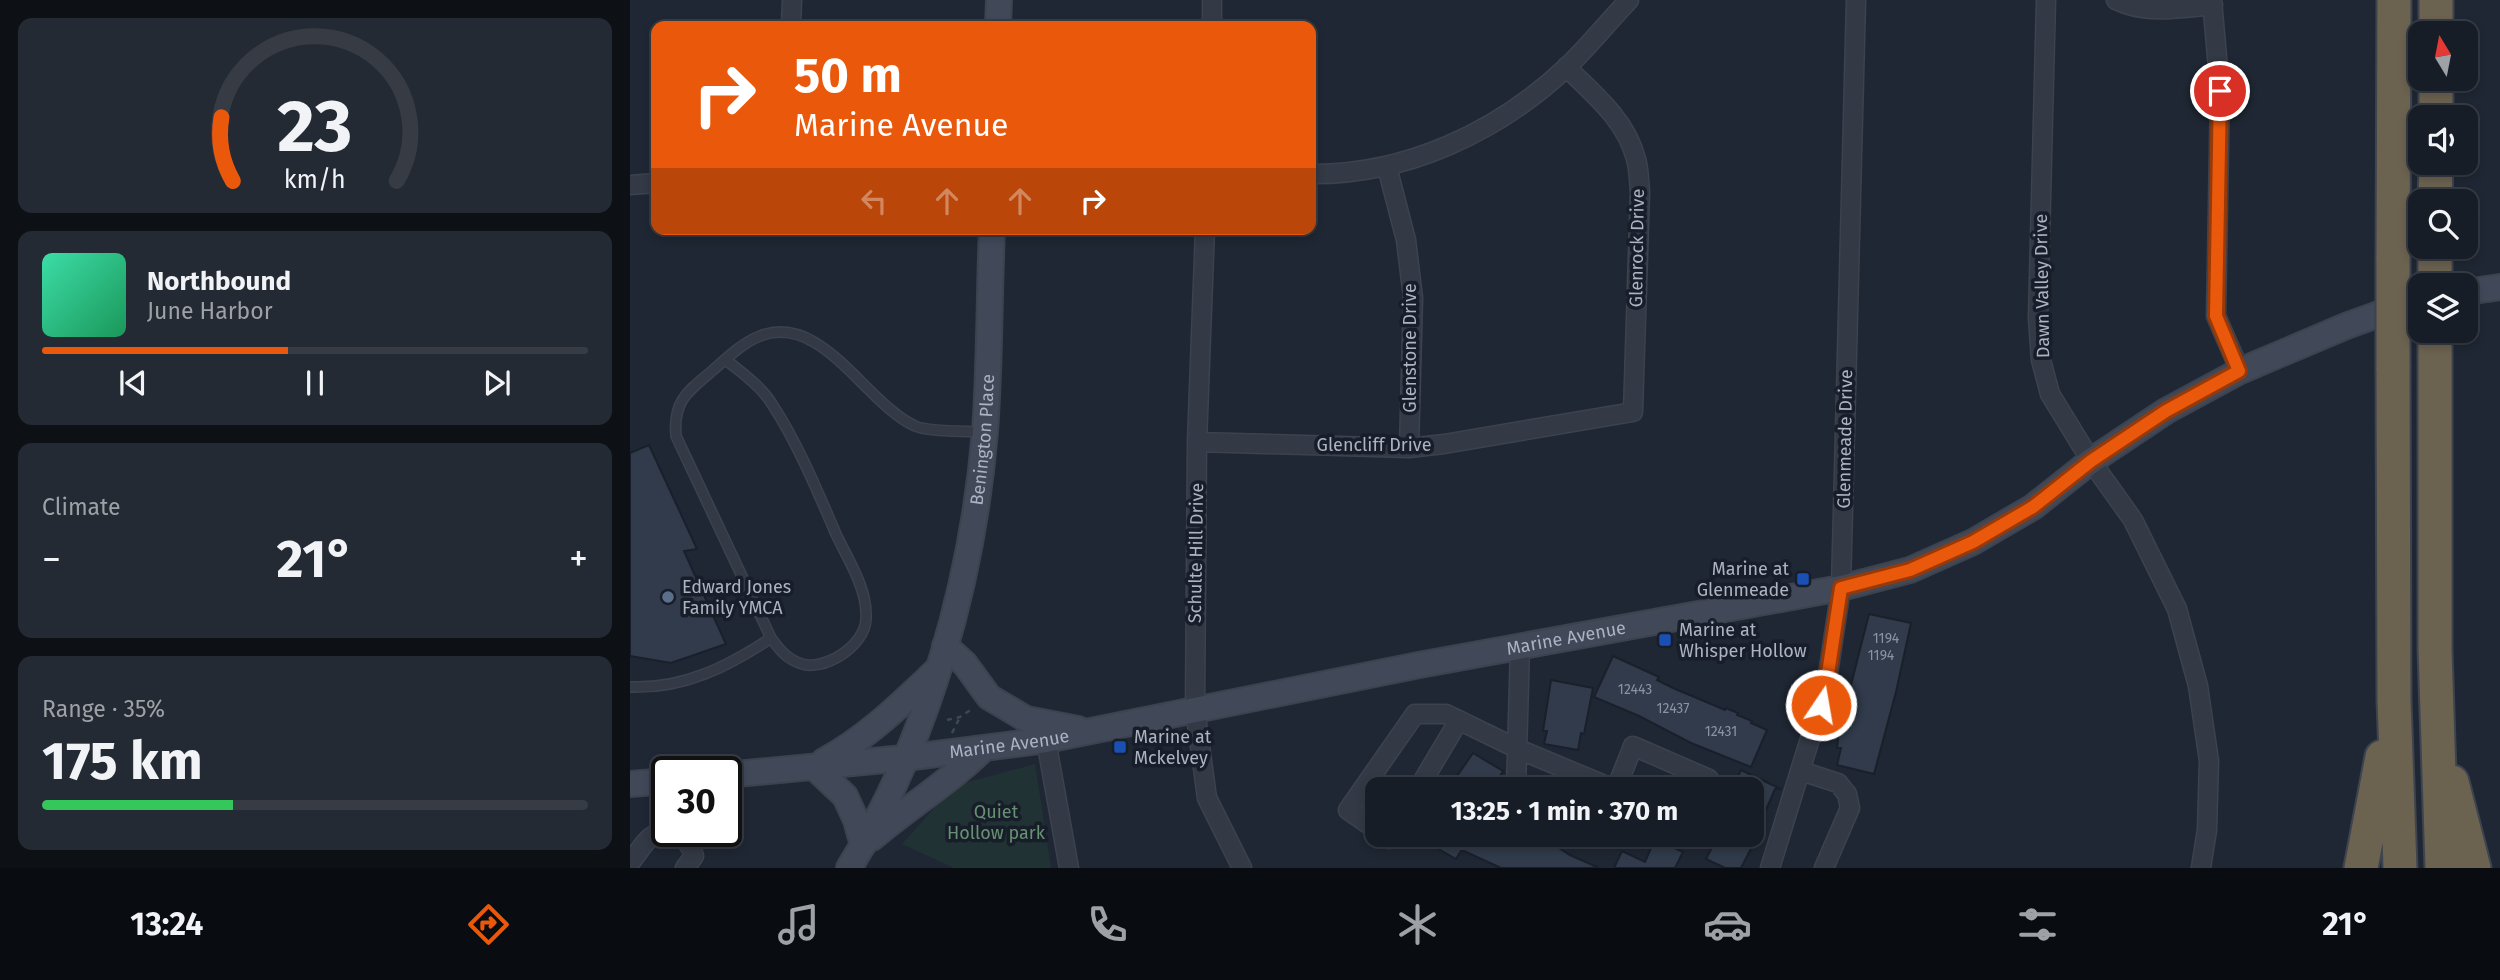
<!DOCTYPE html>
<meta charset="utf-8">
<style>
:root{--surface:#171d27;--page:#242a33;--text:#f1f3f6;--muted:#9ea2a7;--line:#363b44;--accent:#ea580c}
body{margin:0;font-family:"Fira Sans",sans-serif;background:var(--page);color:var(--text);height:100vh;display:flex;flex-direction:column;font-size:26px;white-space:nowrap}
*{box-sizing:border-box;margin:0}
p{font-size:23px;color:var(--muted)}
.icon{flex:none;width:38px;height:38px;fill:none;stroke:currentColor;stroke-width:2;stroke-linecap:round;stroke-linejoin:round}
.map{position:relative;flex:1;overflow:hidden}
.drawer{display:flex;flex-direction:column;gap:18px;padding:18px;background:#0d1015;width:630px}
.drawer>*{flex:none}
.guide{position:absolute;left:21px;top:21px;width:665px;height:214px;border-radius:14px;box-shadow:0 4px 10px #0003,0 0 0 2px var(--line);background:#ea580c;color:#fff;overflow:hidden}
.needle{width:46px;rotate:350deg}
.fabs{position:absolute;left:1778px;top:21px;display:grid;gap:14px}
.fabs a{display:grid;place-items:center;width:70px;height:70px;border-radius:14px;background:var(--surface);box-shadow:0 4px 10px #0003,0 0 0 2px var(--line);font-size:35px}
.speed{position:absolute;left:21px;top:756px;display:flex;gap:14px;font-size:35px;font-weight:700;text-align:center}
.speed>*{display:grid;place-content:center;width:91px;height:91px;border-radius:50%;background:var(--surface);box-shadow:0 4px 10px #0003,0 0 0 2px var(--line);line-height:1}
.speed .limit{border:4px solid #111;border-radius:10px;background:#fff;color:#111}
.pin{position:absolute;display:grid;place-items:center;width:60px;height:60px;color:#fff;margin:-30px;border:4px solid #fff;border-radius:50%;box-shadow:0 2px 7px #0007}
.me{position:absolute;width:77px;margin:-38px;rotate:12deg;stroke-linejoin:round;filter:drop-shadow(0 0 5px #0008)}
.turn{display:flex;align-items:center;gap:24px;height:147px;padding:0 28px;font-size:32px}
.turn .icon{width:91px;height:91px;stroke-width:2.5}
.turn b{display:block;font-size:49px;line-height:60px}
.lanes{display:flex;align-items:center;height:66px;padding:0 28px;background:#0003;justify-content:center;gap:35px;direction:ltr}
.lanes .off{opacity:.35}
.big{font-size:52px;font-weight:700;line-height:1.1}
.drawer .widget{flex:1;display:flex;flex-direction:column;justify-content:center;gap:10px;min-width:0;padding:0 24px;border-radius:14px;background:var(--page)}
.drawer .dial{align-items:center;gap:0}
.dial svg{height:182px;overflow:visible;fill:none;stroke:var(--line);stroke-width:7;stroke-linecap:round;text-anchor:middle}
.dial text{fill:var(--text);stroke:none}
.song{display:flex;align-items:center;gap:21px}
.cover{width:84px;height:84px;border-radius:10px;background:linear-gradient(135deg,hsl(160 70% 55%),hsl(150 70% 35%))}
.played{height:7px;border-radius:4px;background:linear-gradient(90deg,var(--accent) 45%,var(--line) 45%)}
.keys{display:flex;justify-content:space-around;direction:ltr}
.heat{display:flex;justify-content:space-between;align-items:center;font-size:38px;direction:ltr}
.charge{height:10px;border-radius:5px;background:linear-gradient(90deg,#34c759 35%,var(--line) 0)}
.trip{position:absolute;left:735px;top:777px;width:399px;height:70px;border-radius:14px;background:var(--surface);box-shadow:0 4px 10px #0003,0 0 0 2px var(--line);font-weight:700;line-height:70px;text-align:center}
.tabs{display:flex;height:112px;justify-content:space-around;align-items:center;background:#090c10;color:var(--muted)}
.tabs .icon{width:49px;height:49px}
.tabs .on{color:var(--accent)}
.tabs b{font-size:32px;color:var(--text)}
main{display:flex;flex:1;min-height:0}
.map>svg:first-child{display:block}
.green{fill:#213235}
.building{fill:#313b4b;stroke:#1a202b;stroke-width:2}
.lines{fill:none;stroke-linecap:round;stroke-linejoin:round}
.service-casing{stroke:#3c424e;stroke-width:12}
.minor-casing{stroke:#3c424e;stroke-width:21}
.secondary-casing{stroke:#3c424e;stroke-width:28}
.motorway-casing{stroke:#3d434f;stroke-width:37}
.path{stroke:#3a4b4e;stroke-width:2.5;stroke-dasharray:5 5;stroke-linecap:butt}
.service{stroke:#333945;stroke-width:9}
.minor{stroke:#333945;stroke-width:18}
.secondary{stroke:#414858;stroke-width:24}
.motorway{stroke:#6b6250;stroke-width:33}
.motorway-bridge-casing{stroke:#3d434f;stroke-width:37;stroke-linecap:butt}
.motorway-bridge{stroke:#6b6250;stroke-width:33}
.route-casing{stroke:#983908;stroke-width:18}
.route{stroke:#ea580c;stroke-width:12}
.transit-dot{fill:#1a4fb4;stroke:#181e29;stroke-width:2.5}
.service-dot{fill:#5c6f8a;stroke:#181e29;stroke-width:2.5}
.labels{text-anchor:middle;stroke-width:7;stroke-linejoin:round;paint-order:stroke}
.number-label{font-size:14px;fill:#8b93a2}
.street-label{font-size:18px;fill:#acb3c2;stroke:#181e29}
.poi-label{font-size:18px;fill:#acb3c2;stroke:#181e29;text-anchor:start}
.park-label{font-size:18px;fill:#669172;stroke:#181e29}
</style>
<main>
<section class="drawer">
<div class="widget dial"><svg viewBox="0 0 100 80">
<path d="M14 69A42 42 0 1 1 86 69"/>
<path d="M14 69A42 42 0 0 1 9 41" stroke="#ea580c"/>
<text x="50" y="56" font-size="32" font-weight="700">23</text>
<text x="50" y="72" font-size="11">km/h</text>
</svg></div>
<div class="widget">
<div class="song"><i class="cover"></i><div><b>Northbound</b><p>June Harbor</p></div></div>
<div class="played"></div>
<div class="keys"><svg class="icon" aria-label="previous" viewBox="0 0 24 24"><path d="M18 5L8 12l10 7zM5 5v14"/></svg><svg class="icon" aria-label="pause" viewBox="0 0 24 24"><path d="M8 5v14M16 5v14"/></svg><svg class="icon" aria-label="next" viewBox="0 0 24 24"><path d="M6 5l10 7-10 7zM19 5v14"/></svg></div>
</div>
<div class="widget"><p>Climate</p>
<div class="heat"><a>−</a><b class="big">21°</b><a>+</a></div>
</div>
<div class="widget"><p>Range · 35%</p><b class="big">175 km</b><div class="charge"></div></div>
</section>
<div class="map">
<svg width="1870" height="868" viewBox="0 0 1870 868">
<rect width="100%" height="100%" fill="#1f2734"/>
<!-- green -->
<path class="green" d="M405 764 421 868H324L272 844 324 786Z"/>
<!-- building -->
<path class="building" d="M19 445 67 549 54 551 96 644 41 663 0 656V453Z
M1239 614 1281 623 1266 692 1244 774 1207 765 1211 748H1207L1209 732Z
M983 656 1029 677 1027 680 1043 688 1095 710 1096 708 1108 713 1107 715 1122 721 1121 723 1137 730 1121 767 1061 743 1009 716 964 697Z
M921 680 963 688 954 734 951 733 948 750 914 744 917 731H913Z
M843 753 873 771 862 789H818Z
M1111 770 1151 789H1145L1125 835H1128L1111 868H1095L1076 859 1088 836 1093 839 1095 835H1122V789H1102Z
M784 835H898L915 843 916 840 927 845 926 846 940 855 969 868H871L834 851H831L826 859Z
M1025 839 1053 852 1045 868H984L992 851 1015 862Z"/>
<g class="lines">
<!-- service casing -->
<g class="service-casing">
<path id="service" d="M96 360C112 373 131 386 142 404 168 444 187 490 206 534 218 560 238 589 236 619 235 646 193 673 169 663 156 658 149 649 141 638
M0 687C54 689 97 667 141 638L46 436C43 401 57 392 82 371 97 358 112 343 130 336 192 312 235 403 285 426 297 432 339 431 355 432"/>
</g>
<!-- minor casing -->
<g class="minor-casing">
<path id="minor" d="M1416 0 1408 318 1411 360 1420 394 1461 461 1503 520 1547 609 1568 686 1579 761 1577 830 1571 868
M1486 0C1516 15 1551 8 1583 5
M1582 0 1590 91 1586 316 1610 371
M161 26 162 0
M582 26V0
M757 167 776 240 783 298 779 448
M681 174C776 175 868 132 937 67 959 46 978 22 999 0
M0 185 26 183
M575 229 567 442 565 709 577 798 612 868
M567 442 779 448 814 444 1003 412 1010 192C1009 181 1009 169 1006 159 996 120 964 94 936 67
M416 740 439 868
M1171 771 1208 783 1217 794 1220 808 1194 868
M788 789 829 720
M886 789 890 647
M986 789 1003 746 1079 779 1076 789
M747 830 718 810 785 714H816L888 749 984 789
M754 835 759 839 761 835
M0 863C6 856 13 843 21 837 38 825 60 838 64 856L55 868
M1140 868 1196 687 1211 588 1226 0"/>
</g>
<!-- secondary casing -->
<g class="secondary-casing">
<g id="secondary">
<path d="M368 26 369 0"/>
<path d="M1836 292 1870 287"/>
<path d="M315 646 335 664 359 697 396 719 448 729"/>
<path d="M194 761C238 737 271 704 307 670"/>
<path d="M184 767 215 796 226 820 233 845"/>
<path id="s1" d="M96 775 275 758 416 740 789 665 1211 588 1280 570 1343 542 1403 507 1461 461 1536 411 1610 371 1716 326 1763 309 1790 302"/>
<path d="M0 784 37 781"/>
<path d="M242 838C278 807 320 782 354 748"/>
<path id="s2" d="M219 868C298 742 343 579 355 431 360 364 359 296 362 229"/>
</g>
</g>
<!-- motorway casing -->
<g class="motorway-casing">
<path id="motorway" d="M1806 33V0
M1806 117V79
M1805 201 1806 163
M1763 260 1764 0
M1805 285V247
M1805 331V650L1812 868
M1763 367 1764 700 1770 868
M1822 782 1844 868
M1731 868 1752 757"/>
</g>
<!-- path -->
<path class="path" d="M317 720 330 717 342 709
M322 733 330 717"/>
<!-- service -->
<use href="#service" class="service"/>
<!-- minor -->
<use href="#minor" class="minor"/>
<!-- secondary -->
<use href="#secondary" class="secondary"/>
<!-- motorway -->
<use href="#motorway" class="motorway"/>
<!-- motorway-bridge casing -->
<g class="motorway-bridge-casing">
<path id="motorway-bridge" d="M1763 260V367"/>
</g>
<!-- motorway-bridge -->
<use href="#motorway-bridge" class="motorway-bridge"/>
</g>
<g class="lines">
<!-- route casing -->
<g class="route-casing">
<path id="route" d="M1191 705 1196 687 1211 588 1280 570 1343 542 1403 507 1461 461 1536 411 1609 371 1586 316 1590 91"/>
</g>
<!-- route -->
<use href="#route" class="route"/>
</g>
<!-- markers -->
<g class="transit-dot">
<rect x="1166" y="572" width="14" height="14" rx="3.5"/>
<rect x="1028" y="633" width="14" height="14" rx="3.5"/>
<rect x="483" y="740" width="14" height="14" rx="3.5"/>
</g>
<circle class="service-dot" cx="38" cy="597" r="7"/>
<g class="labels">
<!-- number labels -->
<g class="number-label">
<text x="1256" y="643">1194</text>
<text x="1251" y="660">1194</text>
<text x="1005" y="694">12443</text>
<text x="1043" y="713">12437</text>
<text x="1091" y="736">12431</text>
</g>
<!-- street labels -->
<g class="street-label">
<text transform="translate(1007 248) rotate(-89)" y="6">Glenrock Drive</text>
<text transform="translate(1412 286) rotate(-91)" y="6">Dawn Valley Drive</text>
<text transform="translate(780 348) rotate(-90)" y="6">Glenstone Drive</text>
<text dy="6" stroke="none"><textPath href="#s2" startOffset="453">Benington Place</textPath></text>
<text transform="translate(1215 439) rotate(-89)" y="6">Glenmeade Drive</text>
<text x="744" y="451">Glencliff Drive</text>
<text transform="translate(566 553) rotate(-89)" y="6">Schulte Hill Drive</text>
<text dy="6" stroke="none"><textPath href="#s1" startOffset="852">Marine Avenue</textPath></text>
<text dy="6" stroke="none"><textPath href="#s1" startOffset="285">Marine Avenue</textPath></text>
</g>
<!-- poi labels -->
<g class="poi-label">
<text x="1159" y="575" text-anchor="end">Marine at<tspan x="1159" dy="21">Glenmeade</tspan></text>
<text x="52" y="593">Edward Jones<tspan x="52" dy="21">Family YMCA</tspan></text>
<text x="1049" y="636">Marine at<tspan x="1049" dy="21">Whisper Hollow</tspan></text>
<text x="504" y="743">Marine at<tspan x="504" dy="21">Mckelvey</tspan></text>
</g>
<!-- park labels -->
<g class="park-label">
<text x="366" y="818">Quiet<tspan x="366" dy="21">Hollow park</tspan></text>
</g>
</g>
</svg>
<div class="fabs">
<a><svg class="needle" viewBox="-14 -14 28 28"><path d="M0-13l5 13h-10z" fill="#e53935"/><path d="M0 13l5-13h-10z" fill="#9ea2a7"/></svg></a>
<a><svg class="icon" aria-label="sound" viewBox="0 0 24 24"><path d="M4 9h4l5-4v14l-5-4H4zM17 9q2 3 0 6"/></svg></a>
<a><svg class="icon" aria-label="search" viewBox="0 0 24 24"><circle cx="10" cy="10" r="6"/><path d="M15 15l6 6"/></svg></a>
<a><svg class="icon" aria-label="layers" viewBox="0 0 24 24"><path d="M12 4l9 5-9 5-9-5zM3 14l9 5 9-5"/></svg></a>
</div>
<div class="speed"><div class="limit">30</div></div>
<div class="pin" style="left:1590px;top:91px;background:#d93025"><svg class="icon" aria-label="arrive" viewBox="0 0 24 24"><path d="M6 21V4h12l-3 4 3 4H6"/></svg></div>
<svg class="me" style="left:1191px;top:705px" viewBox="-20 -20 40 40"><circle r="17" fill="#ea580c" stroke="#fff" stroke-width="3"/><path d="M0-11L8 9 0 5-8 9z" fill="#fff"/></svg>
<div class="trip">13:25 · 1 min · 370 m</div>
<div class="guide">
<div class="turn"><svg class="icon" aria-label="right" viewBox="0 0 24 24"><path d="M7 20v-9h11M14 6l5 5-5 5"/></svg><div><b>50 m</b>Marine Avenue</div></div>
<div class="lanes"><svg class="icon off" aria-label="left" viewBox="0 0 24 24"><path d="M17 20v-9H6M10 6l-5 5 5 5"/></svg><svg class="icon off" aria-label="ahead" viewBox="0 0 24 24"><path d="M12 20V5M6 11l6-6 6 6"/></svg><svg class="icon off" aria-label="ahead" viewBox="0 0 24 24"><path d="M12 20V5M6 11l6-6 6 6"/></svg><svg class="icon" aria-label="right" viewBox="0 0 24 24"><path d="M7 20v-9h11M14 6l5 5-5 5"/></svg></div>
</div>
</div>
</main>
<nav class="tabs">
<b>13:24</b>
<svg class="icon on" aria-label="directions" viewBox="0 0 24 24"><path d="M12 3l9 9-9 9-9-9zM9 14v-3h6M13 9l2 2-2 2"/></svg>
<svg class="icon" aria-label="music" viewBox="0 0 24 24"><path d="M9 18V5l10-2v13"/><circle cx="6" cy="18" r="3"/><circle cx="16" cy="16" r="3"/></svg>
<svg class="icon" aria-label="phone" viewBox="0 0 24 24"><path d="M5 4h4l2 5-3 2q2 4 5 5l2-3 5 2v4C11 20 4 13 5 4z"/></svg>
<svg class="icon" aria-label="climate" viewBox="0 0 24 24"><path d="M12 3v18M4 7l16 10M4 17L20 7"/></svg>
<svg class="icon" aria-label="car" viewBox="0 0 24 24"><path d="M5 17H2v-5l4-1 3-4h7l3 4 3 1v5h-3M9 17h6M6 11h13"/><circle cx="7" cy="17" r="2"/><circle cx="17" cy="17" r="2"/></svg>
<svg class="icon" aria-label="filters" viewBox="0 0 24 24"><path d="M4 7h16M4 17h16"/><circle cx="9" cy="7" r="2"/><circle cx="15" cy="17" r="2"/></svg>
<b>21°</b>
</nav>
